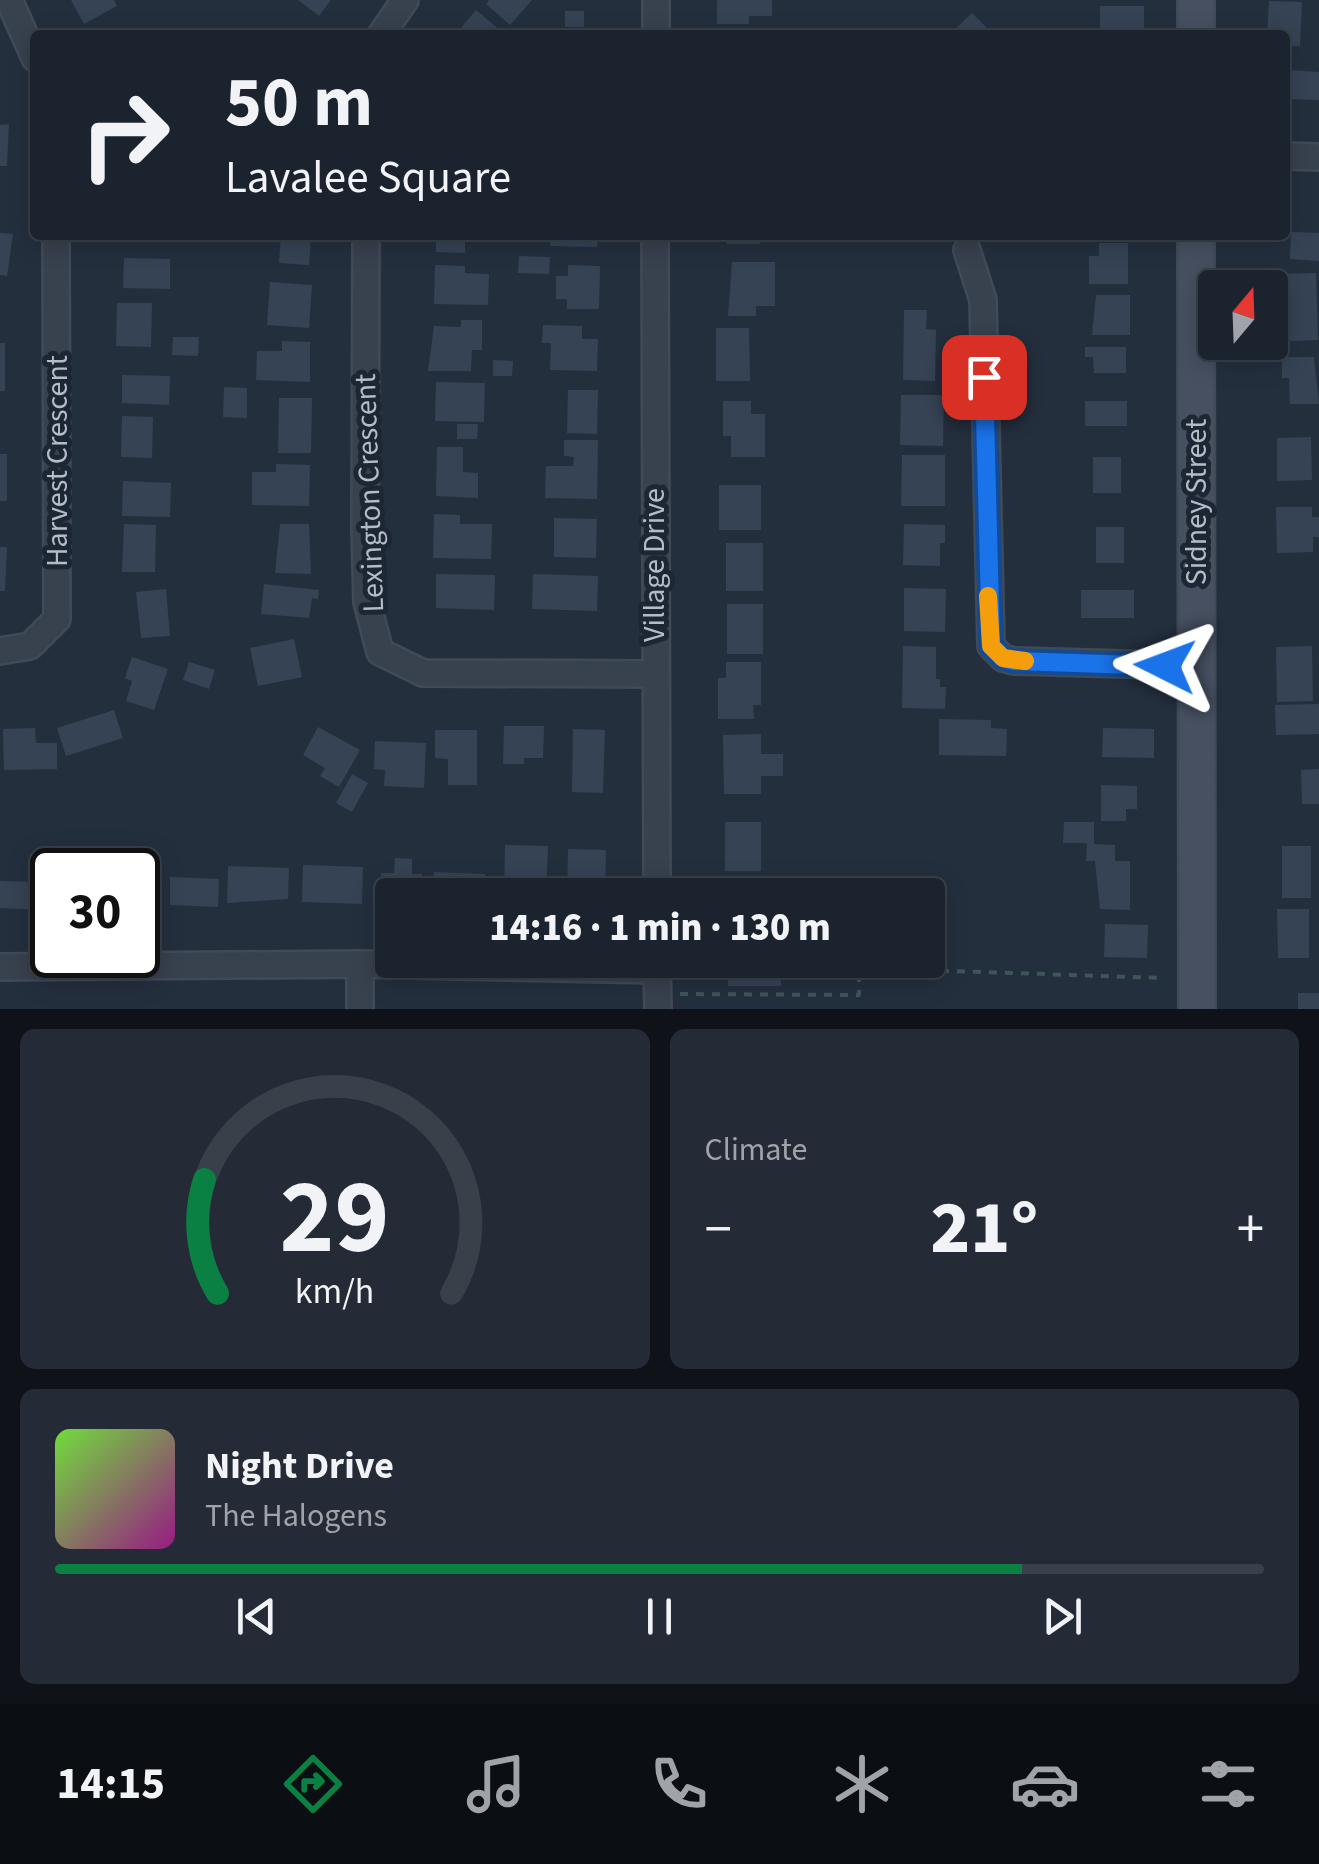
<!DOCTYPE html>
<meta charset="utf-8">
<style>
:root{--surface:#1b232e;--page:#242b36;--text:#f1f3f6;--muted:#a0a4aa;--line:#39404a;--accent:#0b8043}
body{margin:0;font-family:"Source Sans 3",sans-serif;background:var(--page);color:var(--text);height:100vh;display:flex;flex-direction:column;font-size:38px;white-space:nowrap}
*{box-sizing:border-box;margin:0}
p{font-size:32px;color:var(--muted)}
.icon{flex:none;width:55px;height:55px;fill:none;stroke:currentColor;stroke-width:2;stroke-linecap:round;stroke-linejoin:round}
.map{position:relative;height:1009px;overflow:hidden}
.drawer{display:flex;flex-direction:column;gap:20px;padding:20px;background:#0f1319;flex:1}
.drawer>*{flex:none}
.banner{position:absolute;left:30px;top:30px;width:1260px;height:210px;border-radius:10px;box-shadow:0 5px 25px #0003,0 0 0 2px var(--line);background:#1b232e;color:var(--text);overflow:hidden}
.needle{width:65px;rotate:19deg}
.buttons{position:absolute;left:1198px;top:270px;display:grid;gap:20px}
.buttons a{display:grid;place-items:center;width:90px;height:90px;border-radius:10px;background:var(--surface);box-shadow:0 5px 25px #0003,0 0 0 2px var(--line);font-size:50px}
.speed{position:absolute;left:30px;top:848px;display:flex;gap:20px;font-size:50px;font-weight:700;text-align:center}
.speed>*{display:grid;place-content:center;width:130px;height:130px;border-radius:50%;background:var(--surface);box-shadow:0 5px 25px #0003,0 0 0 2px var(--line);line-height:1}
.speed .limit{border:5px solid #111;border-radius:15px;background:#fff;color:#111}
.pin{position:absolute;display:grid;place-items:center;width:85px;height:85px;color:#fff;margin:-42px;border-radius:20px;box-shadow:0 5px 15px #0006}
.me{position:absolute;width:110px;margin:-55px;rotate:273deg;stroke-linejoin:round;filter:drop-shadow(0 0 8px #0008)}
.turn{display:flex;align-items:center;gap:35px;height:210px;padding:0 30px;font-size:45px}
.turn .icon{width:130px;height:130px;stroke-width:2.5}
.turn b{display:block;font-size:70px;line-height:85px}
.big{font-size:75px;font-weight:800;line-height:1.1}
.drawer .tile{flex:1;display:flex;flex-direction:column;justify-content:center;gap:15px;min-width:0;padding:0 35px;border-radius:15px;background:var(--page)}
.drawer .dial{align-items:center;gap:0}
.dial svg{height:260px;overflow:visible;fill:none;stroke:var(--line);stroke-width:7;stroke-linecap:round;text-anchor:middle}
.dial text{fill:var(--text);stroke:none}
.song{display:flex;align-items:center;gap:30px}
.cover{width:120px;height:120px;border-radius:15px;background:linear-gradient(135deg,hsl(100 70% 55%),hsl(310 70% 35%))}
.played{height:10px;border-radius:5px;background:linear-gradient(90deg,var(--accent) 80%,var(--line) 80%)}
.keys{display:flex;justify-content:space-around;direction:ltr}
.heat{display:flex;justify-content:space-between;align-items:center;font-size:55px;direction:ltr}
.drawer .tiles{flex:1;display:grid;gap:20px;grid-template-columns:1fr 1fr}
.tile:last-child{grid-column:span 2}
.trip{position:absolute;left:375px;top:878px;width:570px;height:100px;border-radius:10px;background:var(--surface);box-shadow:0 5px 25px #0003,0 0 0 2px var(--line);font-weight:800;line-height:100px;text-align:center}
.tabs{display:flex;height:160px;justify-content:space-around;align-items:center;background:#0b0e12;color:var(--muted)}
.tabs .icon{width:70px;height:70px}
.tabs .selected{color:var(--accent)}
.tabs b{font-size:45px;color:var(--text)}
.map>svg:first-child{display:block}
.building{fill:#364354}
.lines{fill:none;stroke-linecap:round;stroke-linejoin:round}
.street-casing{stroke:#414a57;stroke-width:30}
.secondary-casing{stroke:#414a57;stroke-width:40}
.path{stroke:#3f5557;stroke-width:4;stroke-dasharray:8 8;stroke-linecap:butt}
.street{stroke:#38414e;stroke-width:25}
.secondary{stroke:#465061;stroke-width:35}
.route-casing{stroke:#114b97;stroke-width:25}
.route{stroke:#1a73e8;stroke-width:18}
.slow{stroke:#f59e0b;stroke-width:18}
.labels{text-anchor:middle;stroke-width:10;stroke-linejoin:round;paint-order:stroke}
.street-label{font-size:30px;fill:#b4bcc9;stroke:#1d2633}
</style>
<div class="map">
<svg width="1319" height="1009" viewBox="0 0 1319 1009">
<rect width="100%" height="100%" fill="#242f3e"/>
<!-- building -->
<path class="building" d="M71 0H114L117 6 84 24Z
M298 0H331L319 16Z
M489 0H532L510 25 486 4Z
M717 0H772V16H749V24H717Z
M1269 1 1302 2 1300 46H1285V35H1267Z
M1100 6H1144V35H1100Z
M476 10 502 32 500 35H455Z
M565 11H584V27H565Z
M972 13 994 35H949Z
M268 28 317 31 316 35H268Z
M1285 70 1319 72V100L1285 99Z
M9 124 7 166H0V125Z
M1291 232 1319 233V261L1290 259Z
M0 233 13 234 7 276 0 275Z
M281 235H311L309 265 279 263Z
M436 235H465V253L436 252Z
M551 235H598L597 247 550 246Z
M727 235H760V244H727Z
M1099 243H1128V284H1089V256H1099Z
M519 256 550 257 549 274 518 273Z
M124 258 170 259V289L123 288Z
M732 262H775V306H756V316H728Z
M435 265 465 266V273L489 274 488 305 434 304Z
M568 265 600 266 599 309H567V299H556V276H568Z
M1316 273 1318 340 1270 342V322L1281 316 1280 274Z
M270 282 312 285 309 328 267 325Z
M1096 295H1130V335H1092Z
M117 303H152L151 347 116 346Z
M904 310H927L926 329 936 330 935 381 903 380Z
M461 320H482V350H472L471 371H428L434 326 461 327Z
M543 325 582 326V339H598L597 371 550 370 551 343H542Z
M716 328H749L750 381H716Z
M173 337H199L198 356 172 355Z
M282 341 310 342V382L256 380 257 351H282Z
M0 343H5V391H0Z
M1085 347H1126V373H1094L1093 357H1085Z
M1282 357H1314L1319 404H1290L1289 378H1282Z
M493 360 513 361 512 376H493Z
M122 375 170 376 169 405 122 403Z
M436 382 485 383 484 422 435 421Z
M224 387 247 388V418L223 417Z
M568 390H598L597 434 567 433Z
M901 395H944L943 446 900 445Z
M279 398H312L311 453H278Z
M723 401H751V414H765V457H731V436H723Z
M1085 401H1127V426H1085Z
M122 416 153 417 152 458 121 457Z
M457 424H478L477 439H457Z
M1311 437 1312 480 1277 481V438Z
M564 440H598L597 499 545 498 546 466H573L574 457 564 456Z
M437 447H463V472L478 473V498L436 496Z
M0 454H7V501H0Z
M902 455H945V506H901Z
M1093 457H1121V493H1093Z
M276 464 310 465 309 506 252 505V472H276Z
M123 481 171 483 170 517 122 516Z
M719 485H761V530H719Z
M1276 507H1312V517H1319V537H1313V552L1277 553Z
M434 514 460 515V524H492L491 559 433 558Z
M554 518 597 519 596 558 554 557Z
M124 524 156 525 155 572H122Z
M280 524H309L311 574 275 573Z
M904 524 945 525V543H940V566L903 565Z
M1096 527H1124V563H1096Z
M726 543H763V591H726Z
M0 547H7L5 591H0Z
M436 574 495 575 494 610 436 608Z
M533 574 598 576 597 611 532 609Z
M264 584 319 590 318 599 312 598 309 618 261 614Z
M904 588 946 589 945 632 904 631Z
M166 589 170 636 141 638 136 592Z
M1081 590H1134V618H1081Z
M727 604H763V654H727Z
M294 639 302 677 258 686 250 648Z
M903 646 936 647V679H940V687H946L945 709 902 708Z
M1312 646 1313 701 1277 702 1276 647Z
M132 657 168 669 154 710 126 701 132 681 125 678Z
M189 662 215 670 209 689 183 680Z
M726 662H761V705H753L754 719H718V678H726Z
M1319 704V734L1276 735 1275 705Z
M114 710 123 738 66 756 57 728Z
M939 719 991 720V728L1007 729 1006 756 939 755Z
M504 726H544L543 758H524V764H503Z
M318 727 360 750 339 787 320 776 325 768 303 755Z
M35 728 36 743H57V769L4 770 3 729Z
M1103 728 1154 729V758L1102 757Z
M573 729 605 730 603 793 572 792Z
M435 730H477V785H448V759L435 758Z
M761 734V754H783V776H761V794H724L723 735Z
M375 741 426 743 424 788 384 786 385 770 374 769Z
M1319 769V804H1302L1301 770Z
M352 774 368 783 352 812 336 803Z
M1101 785 1137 786V809H1126V821H1101Z
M725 822H761V871H725Z
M1064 822H1094V844L1115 845V861H1130V910L1100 909 1095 861H1086L1087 843H1063Z
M505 845 548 846 546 895H504Z
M1282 846H1311V898H1282Z
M568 849 606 850 605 895H567Z
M110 854 133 855 132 870H109Z
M395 858 412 859V874H422V895H392V902L381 901V873H394Z
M303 865 363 867 362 904 302 902Z
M228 866 289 868 288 899 227 903Z
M434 872 485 874 484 895H434Z
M170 877 219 879 218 907 170 905Z
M138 879 150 880 149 909H138Z
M729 880H762V895H729Z
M0 881 42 882 41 910 0 908Z
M1277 909H1309V958H1278Z
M1105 924 1148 925 1147 958 1104 957Z
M728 960H781V986H728Z
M1298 993H1319V1009H1298Z"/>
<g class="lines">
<!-- street casing -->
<g class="street-casing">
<path id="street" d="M9 0 35 58
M381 35 405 0
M656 35V0
M1285 156 1319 157
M366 235 365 530 367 602 380 652 423 673 654 674
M655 235 657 895
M967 250 983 300 991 646 1003 658 1014 661 1196 666
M0 651 30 646 57 619 56 235
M657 960 658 1009
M360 964V1009
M0 967 360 964 657 970"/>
</g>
<!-- secondary casing -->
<g class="secondary-casing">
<path id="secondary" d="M1196 0V35
M1196 235 1197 1009"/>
</g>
<!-- path -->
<path class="path" d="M680 994 859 995V968L1163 978"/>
<!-- street -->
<use href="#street" class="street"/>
<!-- secondary -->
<use href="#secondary" class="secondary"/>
</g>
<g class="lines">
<!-- route casing -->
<g class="route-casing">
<path id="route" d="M984 377 991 646 1003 658 1014 661 1165 666"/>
</g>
<!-- route -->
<use href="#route" class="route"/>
<!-- slow -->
<path class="slow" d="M988 596 991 646 1003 658 1025 661"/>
</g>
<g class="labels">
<!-- street labels -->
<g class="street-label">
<text transform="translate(57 461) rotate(-90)" y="10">Harvest Crescent</text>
<text transform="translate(369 493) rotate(-92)" y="10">Lexington Crescent</text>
<text transform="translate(1196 502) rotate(-90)" y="10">Sidney Street</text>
<text transform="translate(654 565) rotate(-90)" y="10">Village Drive</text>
</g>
</g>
</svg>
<div class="buttons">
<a><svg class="needle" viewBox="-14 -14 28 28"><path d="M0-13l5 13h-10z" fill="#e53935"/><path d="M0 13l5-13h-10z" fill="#a0a4aa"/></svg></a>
</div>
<div class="speed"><div class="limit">30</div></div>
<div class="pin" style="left:984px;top:377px;background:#d93025"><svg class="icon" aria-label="arrive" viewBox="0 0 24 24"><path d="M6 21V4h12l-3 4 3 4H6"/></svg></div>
<svg class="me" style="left:1165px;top:666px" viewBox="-20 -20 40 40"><path d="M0-17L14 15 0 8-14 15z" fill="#1a73e8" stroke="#fff" stroke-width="4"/></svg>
<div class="trip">14:16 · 1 min · 130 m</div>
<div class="banner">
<div class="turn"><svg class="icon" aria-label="right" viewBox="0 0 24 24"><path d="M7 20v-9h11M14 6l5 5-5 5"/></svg><div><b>50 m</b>Lavalee Square</div></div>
</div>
</div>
<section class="drawer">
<div class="tiles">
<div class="tile dial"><svg viewBox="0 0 100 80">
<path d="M14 69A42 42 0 1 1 86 69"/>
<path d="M14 69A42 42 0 0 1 10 34" stroke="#0b8043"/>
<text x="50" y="56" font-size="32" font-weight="700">29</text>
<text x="50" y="72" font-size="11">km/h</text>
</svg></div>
<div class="tile"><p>Climate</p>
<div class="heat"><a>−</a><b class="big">21°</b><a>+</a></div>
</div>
<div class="tile">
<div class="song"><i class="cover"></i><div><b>Night Drive</b><p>The Halogens</p></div></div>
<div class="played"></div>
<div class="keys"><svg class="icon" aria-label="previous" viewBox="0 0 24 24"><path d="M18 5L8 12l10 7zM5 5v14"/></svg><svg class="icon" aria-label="pause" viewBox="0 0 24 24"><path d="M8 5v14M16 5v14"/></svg><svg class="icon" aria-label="next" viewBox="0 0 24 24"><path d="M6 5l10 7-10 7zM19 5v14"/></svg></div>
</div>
</div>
</section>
<nav class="tabs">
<b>14:15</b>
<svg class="icon selected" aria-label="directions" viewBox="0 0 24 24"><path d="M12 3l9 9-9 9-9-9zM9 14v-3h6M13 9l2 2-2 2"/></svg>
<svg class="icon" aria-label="music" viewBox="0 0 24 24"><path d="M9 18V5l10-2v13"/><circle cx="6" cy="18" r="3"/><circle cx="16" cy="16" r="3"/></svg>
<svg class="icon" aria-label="phone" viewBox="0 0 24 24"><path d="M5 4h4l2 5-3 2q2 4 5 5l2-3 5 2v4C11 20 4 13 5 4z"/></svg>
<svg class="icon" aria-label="climate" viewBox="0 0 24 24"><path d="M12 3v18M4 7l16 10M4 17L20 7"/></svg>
<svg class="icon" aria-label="car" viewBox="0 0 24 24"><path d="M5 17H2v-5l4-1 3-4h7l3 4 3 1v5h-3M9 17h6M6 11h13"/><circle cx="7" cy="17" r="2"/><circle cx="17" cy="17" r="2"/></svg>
<svg class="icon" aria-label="filters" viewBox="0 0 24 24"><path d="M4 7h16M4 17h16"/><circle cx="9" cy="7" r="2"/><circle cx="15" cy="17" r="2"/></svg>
</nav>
